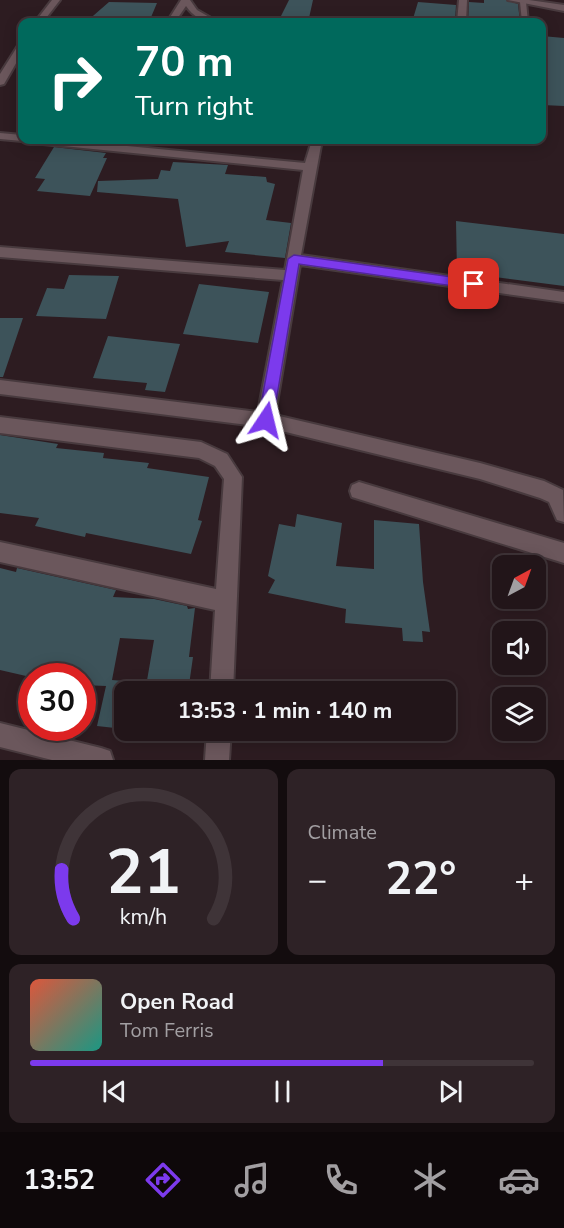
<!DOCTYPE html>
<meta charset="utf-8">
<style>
:root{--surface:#221519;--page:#2e2226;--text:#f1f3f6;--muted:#a29fa2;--line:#3f3438;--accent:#7c3aed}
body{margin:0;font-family:"Nunito Sans",sans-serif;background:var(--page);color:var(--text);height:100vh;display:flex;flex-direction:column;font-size:22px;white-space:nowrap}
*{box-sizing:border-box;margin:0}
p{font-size:20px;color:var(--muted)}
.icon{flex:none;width:33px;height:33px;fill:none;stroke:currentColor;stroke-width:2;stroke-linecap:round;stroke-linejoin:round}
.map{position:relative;height:760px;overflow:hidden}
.sheet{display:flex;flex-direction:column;gap:9px;padding:9px;background:#130c0e;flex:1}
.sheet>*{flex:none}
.guide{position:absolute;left:18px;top:18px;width:528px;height:126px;border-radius:12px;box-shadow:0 3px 15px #0003,0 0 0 2px var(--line);background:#00695c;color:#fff;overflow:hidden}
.needle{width:39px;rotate:41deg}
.tools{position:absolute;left:492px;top:555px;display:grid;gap:12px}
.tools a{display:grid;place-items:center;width:54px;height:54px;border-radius:12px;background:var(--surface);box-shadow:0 3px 15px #0003,0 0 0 2px var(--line);font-size:30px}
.speed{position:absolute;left:18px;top:663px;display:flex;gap:12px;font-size:30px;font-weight:700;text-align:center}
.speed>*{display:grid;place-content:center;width:78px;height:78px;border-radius:50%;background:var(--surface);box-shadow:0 3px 15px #0003,0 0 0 2px var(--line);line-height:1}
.speed .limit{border:9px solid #d22;background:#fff;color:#111}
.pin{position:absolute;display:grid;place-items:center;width:51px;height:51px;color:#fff;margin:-26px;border-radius:12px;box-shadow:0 3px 9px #0006}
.me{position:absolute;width:66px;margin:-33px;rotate:10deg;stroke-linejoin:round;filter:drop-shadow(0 0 4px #0008)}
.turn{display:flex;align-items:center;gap:21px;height:126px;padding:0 18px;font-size:27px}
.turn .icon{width:78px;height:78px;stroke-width:2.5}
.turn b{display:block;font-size:42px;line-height:51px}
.big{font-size:45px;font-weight:700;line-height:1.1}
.sheet .card{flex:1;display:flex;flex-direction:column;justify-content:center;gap:9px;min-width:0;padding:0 21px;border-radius:12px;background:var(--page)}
.sheet .dial{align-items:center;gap:0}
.dial svg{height:156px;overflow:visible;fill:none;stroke:var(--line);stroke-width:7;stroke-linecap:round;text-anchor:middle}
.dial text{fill:var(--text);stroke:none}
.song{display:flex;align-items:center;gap:18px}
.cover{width:72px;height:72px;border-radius:9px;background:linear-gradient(135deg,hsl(10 70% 55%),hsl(170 70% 35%))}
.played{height:6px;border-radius:3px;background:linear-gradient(90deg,var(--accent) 70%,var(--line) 70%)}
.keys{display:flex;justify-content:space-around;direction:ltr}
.heat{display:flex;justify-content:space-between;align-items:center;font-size:33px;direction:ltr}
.sheet .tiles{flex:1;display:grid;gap:9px;grid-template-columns:1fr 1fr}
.card:last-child{grid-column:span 2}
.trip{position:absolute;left:114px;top:681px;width:342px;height:60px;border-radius:12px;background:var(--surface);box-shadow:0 3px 15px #0003,0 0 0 2px var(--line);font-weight:700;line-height:60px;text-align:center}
.tabs{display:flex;height:96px;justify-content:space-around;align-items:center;background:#0e080a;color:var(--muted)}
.tabs .icon{width:42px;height:42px}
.tabs .active{color:var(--accent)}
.tabs b{font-size:27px;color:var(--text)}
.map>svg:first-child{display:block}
.building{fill:#3d535a}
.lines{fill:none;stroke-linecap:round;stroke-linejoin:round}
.service-casing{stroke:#483a3e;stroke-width:4}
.minor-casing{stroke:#483a3e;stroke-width:4}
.tertiary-casing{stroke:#483a3e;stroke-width:4}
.service{fill:#6b575c;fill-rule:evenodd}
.minor{fill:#6b575c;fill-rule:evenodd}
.tertiary{fill:#6b575c;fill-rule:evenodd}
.route{fill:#7c3aed;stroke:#51269a;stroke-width:1.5}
</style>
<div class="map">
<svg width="564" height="760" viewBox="0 0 564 760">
<rect width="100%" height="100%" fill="#2d1c21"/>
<!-- building -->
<path class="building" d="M289 0H313L309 18 281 16Z
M484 0H506L518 4 520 22H468L469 2 484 3Z
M109 2 157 3 149 22H86Z
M418 2 456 5 455 22H412Z
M542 36 564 38V106L542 105Z
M54 147 106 153 103 158H107L90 196 37 191 45 179 35 178Z
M173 162 228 165 225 174 266 177 267 182 275 184 266 220 291 223 285 258 225 252 229 241 186 247 178 199 97 192 98 181 158 179 161 170 170 171Z
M456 221 564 234V286L457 272Z
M69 275 119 276 106 319 36 316 47 288 64 289Z
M199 284 269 292 258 343 183 334Z
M0 318H23L3 377H0Z
M108 336 180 344 165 392 145 390 147 383 93 378Z
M0 435 58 444 56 448 104 453 103 458 149 463 147 468 209 477 198 520 202 521 191 554 86 533 85 537 35 526 39 518 0 513Z
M297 514 342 523 336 566 374 569V520L419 524 423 582 430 632 422 631 423 642 403 641 402 628 345 623 346 609 268 593 275 580 268 576 279 524 295 527Z
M0 568 16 572 17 568 116 590 113 597 154 599 187 606 188 609 195 608 189 657H193L188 692H145L154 640 120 638 112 680 124 681V729L97 726 106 686 82 685V676H26L0 670Z"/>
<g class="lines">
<!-- service casing -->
<g class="service-casing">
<path id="service" d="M523 0 526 2 528 22H522L520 2Z"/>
</g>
<!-- minor casing -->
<g class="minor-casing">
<path id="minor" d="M52 0H60L43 22H35Z
M181 0H190L197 10 218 22C205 23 193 17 186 6L175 22H167Z
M459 0H467L466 22H457Z
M22 43V53L4 84 0 85V74L19 44Z
M0 133 22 135V140H27L22 141 0 139Z
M27 140H64L305 163 312 140H322L301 255 564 292V302L300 265 275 415 480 463 544 481 563 490 564 522 557 520 549 502 540 498 480 479 265 427 0 394V380L258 412 283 280 0 257V247L285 270 303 170 33 143Z
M0 417 201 442 227 454 242 477 233 692H210L215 610 0 562V542L216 589 224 479 215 466 199 458 0 433Z
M359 482 564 543V563L352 497 350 491 352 485Z
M0 723 101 748 110 751 113 760H52L0 747Z
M207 730H231L229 760H205Z"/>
</g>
<!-- tertiary casing -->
<g class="tertiary-casing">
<path id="tertiary" d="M508 0H529L564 5V11Z"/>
</g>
<!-- service -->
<use href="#service" class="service"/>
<!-- minor -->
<use href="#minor" class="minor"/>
<!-- tertiary -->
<use href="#tertiary" class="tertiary"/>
</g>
<!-- route -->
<path class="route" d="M294 255 474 280 480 284 474 289 299 264 273 420 271 425 266 427 260 425 258 420 288 259Z"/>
</svg>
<div class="tools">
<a><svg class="needle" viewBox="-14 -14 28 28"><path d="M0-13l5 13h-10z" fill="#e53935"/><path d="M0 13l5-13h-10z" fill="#a29fa2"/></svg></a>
<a><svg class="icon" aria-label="sound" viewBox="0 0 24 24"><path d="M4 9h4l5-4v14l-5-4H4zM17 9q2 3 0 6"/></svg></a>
<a><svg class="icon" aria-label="layers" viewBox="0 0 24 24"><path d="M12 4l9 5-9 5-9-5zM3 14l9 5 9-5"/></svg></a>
</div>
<div class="speed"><div class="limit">30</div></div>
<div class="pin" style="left:474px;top:284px;background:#d93025"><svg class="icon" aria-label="arrive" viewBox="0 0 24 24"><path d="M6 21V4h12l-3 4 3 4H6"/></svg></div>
<svg class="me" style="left:266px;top:420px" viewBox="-20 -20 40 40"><path d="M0-17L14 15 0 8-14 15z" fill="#7c3aed" stroke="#fff" stroke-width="4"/></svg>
<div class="trip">13:53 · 1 min · 140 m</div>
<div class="guide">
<div class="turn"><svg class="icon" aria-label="right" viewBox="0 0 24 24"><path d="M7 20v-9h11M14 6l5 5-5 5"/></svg><div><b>70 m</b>Turn right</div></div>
</div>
</div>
<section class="sheet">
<div class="tiles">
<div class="card dial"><svg viewBox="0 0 100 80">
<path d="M14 69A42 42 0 1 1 86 69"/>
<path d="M14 69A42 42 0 0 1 8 44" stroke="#7c3aed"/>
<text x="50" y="56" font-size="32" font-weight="700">21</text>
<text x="50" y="72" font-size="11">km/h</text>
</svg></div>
<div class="card"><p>Climate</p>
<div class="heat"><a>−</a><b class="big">22°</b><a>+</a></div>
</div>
<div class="card">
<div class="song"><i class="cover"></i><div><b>Open Road</b><p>Tom Ferris</p></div></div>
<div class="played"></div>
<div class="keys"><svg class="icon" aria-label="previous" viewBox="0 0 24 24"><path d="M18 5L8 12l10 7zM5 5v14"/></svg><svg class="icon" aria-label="pause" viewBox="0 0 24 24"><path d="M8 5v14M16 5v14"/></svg><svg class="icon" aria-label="next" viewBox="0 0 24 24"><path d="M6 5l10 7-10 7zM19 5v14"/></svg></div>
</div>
</div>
</section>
<nav class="tabs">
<b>13:52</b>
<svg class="icon active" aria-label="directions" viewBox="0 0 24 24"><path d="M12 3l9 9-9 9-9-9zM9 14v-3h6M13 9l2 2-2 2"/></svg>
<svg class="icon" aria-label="music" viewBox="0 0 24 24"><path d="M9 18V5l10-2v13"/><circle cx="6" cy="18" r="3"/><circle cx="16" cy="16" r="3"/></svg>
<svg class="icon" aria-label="phone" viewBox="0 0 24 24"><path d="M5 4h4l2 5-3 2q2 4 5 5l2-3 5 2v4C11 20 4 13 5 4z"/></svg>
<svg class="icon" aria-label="climate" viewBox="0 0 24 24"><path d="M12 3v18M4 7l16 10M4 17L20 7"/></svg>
<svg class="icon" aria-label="car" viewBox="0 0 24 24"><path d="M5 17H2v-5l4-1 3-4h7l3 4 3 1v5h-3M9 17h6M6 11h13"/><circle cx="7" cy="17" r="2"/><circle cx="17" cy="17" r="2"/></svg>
</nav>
